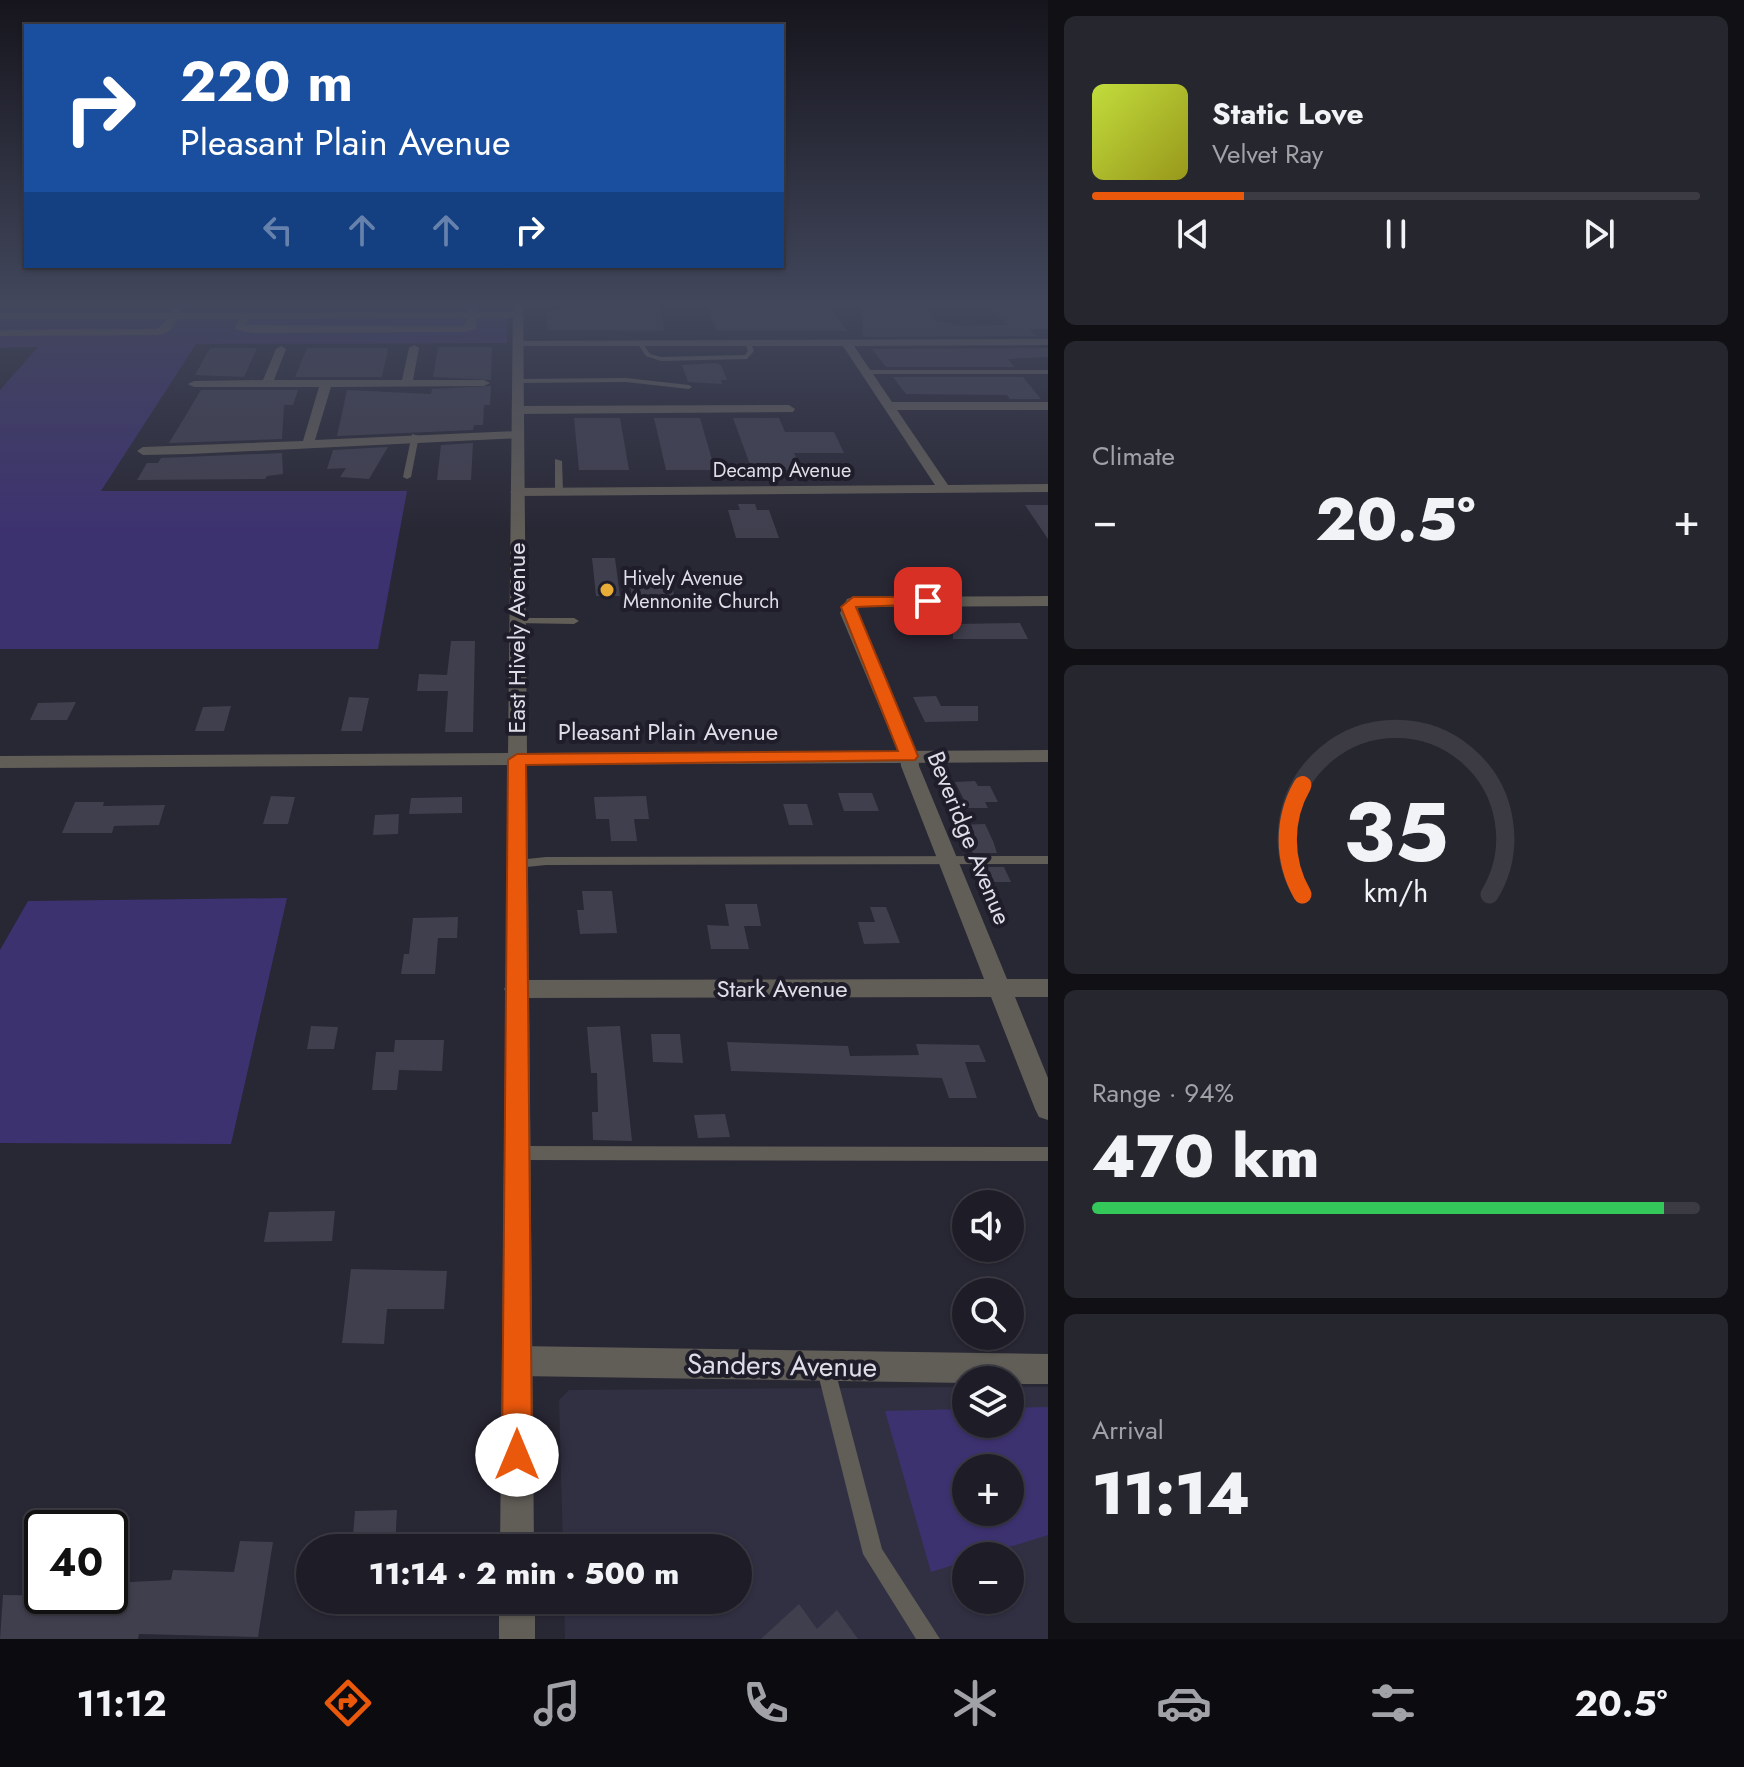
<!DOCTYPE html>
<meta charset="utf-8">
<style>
:root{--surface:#1e1d27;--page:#26262f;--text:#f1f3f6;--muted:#a1a2a7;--line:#3c3b44;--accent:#ea580c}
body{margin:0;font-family:Jost,sans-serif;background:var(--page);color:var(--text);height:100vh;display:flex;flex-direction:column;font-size:30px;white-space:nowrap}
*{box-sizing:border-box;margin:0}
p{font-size:26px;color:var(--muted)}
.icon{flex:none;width:44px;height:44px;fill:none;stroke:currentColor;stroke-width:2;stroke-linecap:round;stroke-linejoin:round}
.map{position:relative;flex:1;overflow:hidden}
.details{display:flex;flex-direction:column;gap:16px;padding:16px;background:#101015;width:696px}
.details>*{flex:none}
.top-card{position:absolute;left:24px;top:24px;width:760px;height:244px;border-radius:0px;box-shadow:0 2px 6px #0004,0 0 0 2px var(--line);background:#1a4fa0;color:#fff;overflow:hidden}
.controls{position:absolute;left:952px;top:1190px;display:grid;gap:16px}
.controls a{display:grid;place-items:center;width:72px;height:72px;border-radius:50%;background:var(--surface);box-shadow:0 2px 6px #0004,0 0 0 2px var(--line);font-size:40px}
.speed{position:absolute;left:24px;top:1510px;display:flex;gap:16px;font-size:40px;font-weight:700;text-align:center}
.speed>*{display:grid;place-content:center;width:104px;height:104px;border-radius:50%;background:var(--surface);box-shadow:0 2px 6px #0004,0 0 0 2px var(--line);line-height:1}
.speed .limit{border:4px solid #111;border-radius:12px;background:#fff;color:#111}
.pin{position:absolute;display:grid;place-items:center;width:68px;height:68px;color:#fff;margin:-34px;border-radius:16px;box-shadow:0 4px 12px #0006}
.me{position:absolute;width:88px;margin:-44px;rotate:0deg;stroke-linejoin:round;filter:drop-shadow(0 0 6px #0008)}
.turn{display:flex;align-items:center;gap:28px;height:168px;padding:0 24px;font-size:36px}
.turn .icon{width:104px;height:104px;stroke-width:2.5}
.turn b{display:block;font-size:56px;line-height:68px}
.lanes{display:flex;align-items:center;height:76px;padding:0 24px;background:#0003;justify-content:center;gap:40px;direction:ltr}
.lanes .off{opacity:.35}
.big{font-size:60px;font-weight:800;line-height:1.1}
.details .card{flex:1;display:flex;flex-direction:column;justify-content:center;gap:12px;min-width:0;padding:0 28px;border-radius:12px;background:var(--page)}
.details .dial{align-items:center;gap:0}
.dial svg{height:208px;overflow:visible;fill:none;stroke:var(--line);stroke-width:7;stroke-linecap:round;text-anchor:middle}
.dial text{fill:var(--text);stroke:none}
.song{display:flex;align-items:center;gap:24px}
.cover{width:96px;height:96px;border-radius:12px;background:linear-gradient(135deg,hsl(70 70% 55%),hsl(60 70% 35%))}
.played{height:8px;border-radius:4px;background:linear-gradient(90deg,var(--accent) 25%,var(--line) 25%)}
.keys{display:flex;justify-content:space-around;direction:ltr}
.heat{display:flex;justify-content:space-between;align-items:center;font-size:44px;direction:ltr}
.charge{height:12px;border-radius:6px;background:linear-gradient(90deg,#34c759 94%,var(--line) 0)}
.trip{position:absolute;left:296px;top:1534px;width:456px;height:80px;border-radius:40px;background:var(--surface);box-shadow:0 2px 6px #0004,0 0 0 2px var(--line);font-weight:800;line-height:80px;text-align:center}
.tabs{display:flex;height:128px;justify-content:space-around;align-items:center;background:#0c0c10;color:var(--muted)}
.tabs .icon{width:56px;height:56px}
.tabs .selected{color:var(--accent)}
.tabs b{font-size:36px;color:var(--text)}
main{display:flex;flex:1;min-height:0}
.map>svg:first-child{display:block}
.built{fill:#313043;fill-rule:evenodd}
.green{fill:#3d3270;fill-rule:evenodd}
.building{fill:#403f4e}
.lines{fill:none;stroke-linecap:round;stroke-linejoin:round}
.service{fill:#615d57;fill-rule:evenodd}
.minor{fill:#615d57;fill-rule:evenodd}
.tertiary{fill:#615d57;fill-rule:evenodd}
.route{fill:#ea580c;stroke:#983908;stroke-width:2}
.poi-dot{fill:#e8ac37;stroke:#1f1d2a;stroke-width:3}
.labels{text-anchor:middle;stroke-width:8;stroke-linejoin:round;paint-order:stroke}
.far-street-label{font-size:20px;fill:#dfdee7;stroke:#1f1d2a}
.far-poi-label{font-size:20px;fill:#dfdee7;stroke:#1f1d2a;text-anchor:start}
.street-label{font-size:24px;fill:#dfdee7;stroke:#1f1d2a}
.near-street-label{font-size:28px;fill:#dfdee7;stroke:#1f1d2a}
</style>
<main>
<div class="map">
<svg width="1048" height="1639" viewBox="0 0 1048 1639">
<rect width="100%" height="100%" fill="#282734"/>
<!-- built -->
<path class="built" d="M966 1387V1424H1010V1387H1048V1639H565L564 1600H738V1548H563L559 1400 569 1390ZM966 1468H1010V1512H966ZM966 1556H1010V1600H966Z"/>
<!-- green -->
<path class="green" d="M0 303H508L507 343 196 344 101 491H407L378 649H0V390L38 347 0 348Z
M287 898 231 1144 0 1143V950L28 901Z
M1048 1407V1535L980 1556H966V1561L931 1572 885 1411 966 1409V1424H1010V1408ZM1010 1468V1512H966V1468Z"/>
<!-- building -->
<path class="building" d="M562 303H652L653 309H660L665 331 548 330 546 310H561Z
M704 303H828L847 331H717Z
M861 303H924L936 320 961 326 1007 325 987 303H1042L1048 309V329H1029L1036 336 863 337Z
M438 347H492L491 380 433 377Z
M210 348H257L244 377 195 375Z
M307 348H388L382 377H295Z
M1048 348V357L1008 359 1014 367H886L872 349Z
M715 363 721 365 727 380H721L722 384 688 382 682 365Z
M893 377H1023L1041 399H1010L1007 395 906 394Z
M491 386 490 405H484L483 425H474L473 430 337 436 347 390 431 394 432 389Z
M201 390H298L293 405H284L282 439 169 443Z
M574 418H620L629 470H579Z
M654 418H700L715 470H666Z
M733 418H779L785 432H834L844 453H794L802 470H752Z
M473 443 471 480H437L441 445Z
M388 447 369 479 340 477 346 468 327 469 333 450Z
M282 453 283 474 267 476 265 479 137 480 147 463H158L161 458Z
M738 504H755L757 510H769L779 538H736L728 510H740Z
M1025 505H1048V539Z
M592 558H615L620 596H596Z
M630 584H672L677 611H634Z
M1020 623 1028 639H953V624Z
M451 641H475L473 732H445L448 691H417L419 674 447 675Z
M936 696 941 706H978V721L925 722 913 697Z
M349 697 369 698 362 731H341Z
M76 702 67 720H30L38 703Z
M231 706 224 731H195L203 707Z
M975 781 978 786H990L998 802H985L988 808H968L955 782Z
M838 793H872L879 811H844Z
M271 796 295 797 288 824H263Z
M646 796 649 819H634L637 841H611L609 819H596L594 797Z
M462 797V813L409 814 411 798Z
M75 802H104L103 806 165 805 159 825 114 826 112 833H62Z
M783 804H807L813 825H789Z
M399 814 398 834 373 835 375 815Z
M985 824 993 841 997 853H973L959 825Z
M980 867H1004L1011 882H987Z
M582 891H612L617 933 580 934 577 910H584Z
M725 904H757L761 926H744L749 949H711L707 925 729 926Z
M870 907H886L900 943 864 944 858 922H875Z
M458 917 457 938H438L435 974H401L404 954H409L413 918Z
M311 1026 338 1027 334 1049H307Z
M620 1026 632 1141 593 1140 592 1112H598L597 1073H591L587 1027Z
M651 1034H680L683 1063 653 1062Z
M395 1040H444L442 1071 399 1070 397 1090H372L376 1052H394Z
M727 1042 848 1046 850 1056 919 1055 916 1044 979 1045 986 1062H965L977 1098H949L942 1078 731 1071Z
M725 1114 730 1137 698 1138 694 1115Z
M335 1211 332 1241 264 1242 269 1212Z
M351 1269 447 1271 444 1309H387L384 1344 342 1343Z
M397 1510 395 1548H352L355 1511Z
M240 1541 273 1542 258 1637 139 1634 138 1639H0L3 1595 110 1596V1583L171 1580 173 1570 234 1572Z
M799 1604 817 1629 837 1610 858 1639H761Z"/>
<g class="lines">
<!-- service -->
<path class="service" d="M747 340 750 342 754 351 747 359 661 361 646 356 637 343 642 342 650 354 661 357 745 355 748 351 744 342Z
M1048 370V374H865L862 372 865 370Z
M626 378 689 385 692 387 689 389 626 382 518 383 515 381 518 379Z
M412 434 419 436 411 477 407 479 403 477Z
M555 459 562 461 563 491 559 493 555 491Z
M517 618H574L579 621 574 624 514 623 512 621Z
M1048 856V864L546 865 517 868 513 867 511 864 513 861 517 860 546 857Z
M517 1146 1048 1147V1161L517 1160 511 1158 509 1153 511 1148Z
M825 1357 832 1359 834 1366 882 1549 940 1639H916L863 1554 816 1366 818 1359Z"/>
<!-- minor -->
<path class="minor" d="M470 305H476L478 312H520L525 315 520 318H477L476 329 464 332 252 333 235 329 239 319H177L170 331 159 335 0 336V330L157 329 167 319H0V313H170L177 307 182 310 180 313 468 312ZM467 318 464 326 245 325 249 319Z
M1048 339V345L854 346 892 402H1048V410H897L948 485 1048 484V492L517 496 510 492 517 488 935 485 843 346H520L515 343 516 341Z
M414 345 419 348 413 380H484L490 383 484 386 331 387 315 440 517 431 521 432V438L190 454 143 455 137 451 143 447 303 441 319 387H194L188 384 194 381 263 380 276 349 281 346 286 349 274 380H402L409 348Z
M789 405 795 409 793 412 517 414 511 410 517 406Z
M1048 596V606L859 607 856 613 918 756 919 766 1007 979H1048V997H1015L1048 1078V1120L1039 1117 1035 1109 991 997 516 998 508 996 504 989 508 982 516 980 984 979 901 766 900 756 840 613 847 599 853 597Z
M517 1346 1048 1354V1384H1010V1380H966V1383L517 1376 506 1372 502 1361 506 1350Z"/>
<!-- tertiary -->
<path class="tertiary" d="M513 303H523L527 753 1048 750V762L527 765 534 1548H500L508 765 0 768V756L508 753Z
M499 1600H535V1639H499Z"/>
</g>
<!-- sky -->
<linearGradient id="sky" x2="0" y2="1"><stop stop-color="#16151d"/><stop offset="0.57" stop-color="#42475c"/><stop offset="1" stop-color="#42475c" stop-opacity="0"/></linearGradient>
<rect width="1048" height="533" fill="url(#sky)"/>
<!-- route -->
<path class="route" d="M928 597 935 601 933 604 856 607 918 756 915 760 526 765 532 1455 527 1465 517 1469 506 1465 502 1455 508 760 517 754 898 751 841 607 853 597Z"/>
<!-- markers -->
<circle class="poi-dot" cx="607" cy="590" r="8"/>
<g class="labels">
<!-- far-street labels -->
<g class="far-street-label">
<text x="782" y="477">Decamp Avenue</text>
</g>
<!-- far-poi labels -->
<g class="far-poi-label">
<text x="623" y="585">Hively Avenue<tspan x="623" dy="23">Mennonite Church</tspan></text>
</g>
<!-- street labels -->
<g class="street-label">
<text transform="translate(517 638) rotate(-90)" y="8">East Hively Avenue</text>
<text x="668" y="740">Pleasant Plain Avenue</text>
<text transform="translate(969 838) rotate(68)" y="8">Beveridge Avenue</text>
<text x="782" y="997">Stark Avenue</text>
</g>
<!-- near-street labels -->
<g class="near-street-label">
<text transform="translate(782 1365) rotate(1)" y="10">Sanders Avenue</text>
</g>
</g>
</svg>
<div class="controls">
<a><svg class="icon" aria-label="sound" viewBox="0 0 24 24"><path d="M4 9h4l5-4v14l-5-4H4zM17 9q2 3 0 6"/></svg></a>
<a><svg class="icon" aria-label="search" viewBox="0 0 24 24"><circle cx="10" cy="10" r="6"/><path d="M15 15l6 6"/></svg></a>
<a><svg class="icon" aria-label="layers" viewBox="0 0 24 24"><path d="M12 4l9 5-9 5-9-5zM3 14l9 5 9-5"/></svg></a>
<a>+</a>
<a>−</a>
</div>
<div class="speed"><div class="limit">40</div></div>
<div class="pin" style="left:928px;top:601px;background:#d93025"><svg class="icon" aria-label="arrive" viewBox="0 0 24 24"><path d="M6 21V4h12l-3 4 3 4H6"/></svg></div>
<svg class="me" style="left:517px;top:1455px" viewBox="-20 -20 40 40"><circle r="19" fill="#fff"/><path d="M0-13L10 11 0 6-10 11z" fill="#ea580c"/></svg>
<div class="trip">11:14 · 2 min · 500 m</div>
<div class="top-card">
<div class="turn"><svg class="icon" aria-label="right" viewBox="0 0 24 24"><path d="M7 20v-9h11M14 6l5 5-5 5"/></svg><div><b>220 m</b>Pleasant Plain Avenue</div></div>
<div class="lanes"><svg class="icon off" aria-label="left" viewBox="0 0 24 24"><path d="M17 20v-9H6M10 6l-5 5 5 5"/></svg><svg class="icon off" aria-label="ahead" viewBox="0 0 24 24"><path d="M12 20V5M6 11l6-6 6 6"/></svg><svg class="icon off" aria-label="ahead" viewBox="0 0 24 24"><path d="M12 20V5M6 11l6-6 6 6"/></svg><svg class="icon" aria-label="right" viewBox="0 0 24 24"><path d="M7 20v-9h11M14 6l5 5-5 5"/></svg></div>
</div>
</div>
<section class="details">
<div class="card">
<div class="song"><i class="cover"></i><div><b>Static Love</b><p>Velvet Ray</p></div></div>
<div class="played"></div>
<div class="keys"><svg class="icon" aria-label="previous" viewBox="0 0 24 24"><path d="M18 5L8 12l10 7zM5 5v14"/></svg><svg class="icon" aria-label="pause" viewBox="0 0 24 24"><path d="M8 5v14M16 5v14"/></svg><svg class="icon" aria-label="next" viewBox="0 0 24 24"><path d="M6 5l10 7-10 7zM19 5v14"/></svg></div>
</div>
<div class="card"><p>Climate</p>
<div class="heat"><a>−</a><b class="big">20.5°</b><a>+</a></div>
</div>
<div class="card dial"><svg viewBox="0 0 100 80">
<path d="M14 69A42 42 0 1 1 86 69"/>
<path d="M14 69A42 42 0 0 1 14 27" stroke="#ea580c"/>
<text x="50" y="56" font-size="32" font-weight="700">35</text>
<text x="50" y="72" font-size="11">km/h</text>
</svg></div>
<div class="card"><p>Range · 94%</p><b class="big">470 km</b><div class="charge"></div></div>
<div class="card"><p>Arrival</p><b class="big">11:14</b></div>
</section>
</main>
<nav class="tabs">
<b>11:12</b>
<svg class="icon selected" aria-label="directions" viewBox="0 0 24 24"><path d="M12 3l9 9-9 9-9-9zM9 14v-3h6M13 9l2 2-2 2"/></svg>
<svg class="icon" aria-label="music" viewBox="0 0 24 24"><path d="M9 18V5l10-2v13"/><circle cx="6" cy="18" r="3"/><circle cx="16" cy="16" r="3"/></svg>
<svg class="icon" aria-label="phone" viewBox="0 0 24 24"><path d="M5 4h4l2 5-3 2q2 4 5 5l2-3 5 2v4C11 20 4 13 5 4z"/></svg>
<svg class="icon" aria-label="climate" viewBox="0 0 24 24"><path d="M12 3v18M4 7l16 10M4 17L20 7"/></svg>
<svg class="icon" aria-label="car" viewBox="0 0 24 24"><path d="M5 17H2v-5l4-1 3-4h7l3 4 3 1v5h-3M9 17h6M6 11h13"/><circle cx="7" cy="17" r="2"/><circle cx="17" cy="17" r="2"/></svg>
<svg class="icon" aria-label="filters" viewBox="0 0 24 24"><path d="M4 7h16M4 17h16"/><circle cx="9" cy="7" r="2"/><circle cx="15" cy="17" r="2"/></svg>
<b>20.5°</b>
</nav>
